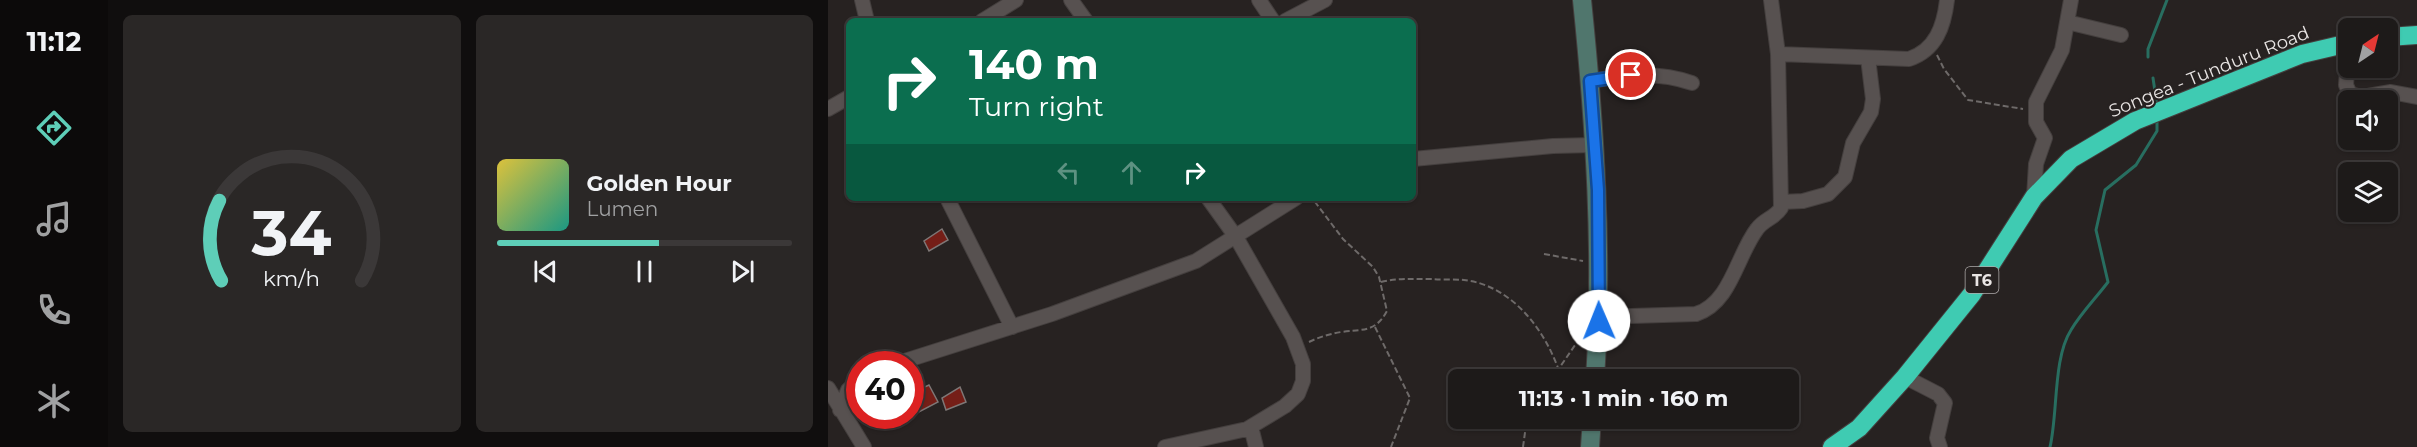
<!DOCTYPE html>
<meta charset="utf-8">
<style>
:root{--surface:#1d1a19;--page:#2a2726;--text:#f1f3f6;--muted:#a0a1a2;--line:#3b3838;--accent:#5eceb8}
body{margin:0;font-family:Montserrat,sans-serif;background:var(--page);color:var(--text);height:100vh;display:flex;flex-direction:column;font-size:22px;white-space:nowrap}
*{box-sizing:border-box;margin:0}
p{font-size:20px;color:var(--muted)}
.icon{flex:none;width:33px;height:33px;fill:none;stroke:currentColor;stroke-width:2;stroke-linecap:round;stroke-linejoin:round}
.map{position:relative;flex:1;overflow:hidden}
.panel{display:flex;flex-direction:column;gap:15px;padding:15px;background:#100e0e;width:720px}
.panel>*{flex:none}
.top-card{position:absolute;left:18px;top:18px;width:570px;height:183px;border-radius:9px;box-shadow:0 2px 4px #0004,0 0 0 2px var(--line);background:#0b6e4f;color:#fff;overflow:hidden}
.needle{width:39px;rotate:35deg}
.buttons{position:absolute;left:1510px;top:18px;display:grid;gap:12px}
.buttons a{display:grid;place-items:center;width:60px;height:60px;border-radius:9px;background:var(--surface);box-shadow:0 2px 4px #0004,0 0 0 2px var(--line);font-size:30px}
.speed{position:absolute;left:18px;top:351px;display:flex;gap:12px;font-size:30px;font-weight:700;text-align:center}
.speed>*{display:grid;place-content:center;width:78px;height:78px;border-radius:50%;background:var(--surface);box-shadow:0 2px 4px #0004,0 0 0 2px var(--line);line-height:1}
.speed .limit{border:9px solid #d22;background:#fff;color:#111}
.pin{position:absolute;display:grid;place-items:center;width:51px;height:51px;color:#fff;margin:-26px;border:3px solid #fff;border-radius:50%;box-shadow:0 2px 6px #0007}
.me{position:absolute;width:66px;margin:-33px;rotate:359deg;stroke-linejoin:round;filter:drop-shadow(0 0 4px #0008)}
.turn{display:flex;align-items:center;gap:21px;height:126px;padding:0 24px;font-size:27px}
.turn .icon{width:78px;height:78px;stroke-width:2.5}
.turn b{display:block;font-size:42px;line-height:51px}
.lanes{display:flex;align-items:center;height:57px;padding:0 24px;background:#0003;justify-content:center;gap:30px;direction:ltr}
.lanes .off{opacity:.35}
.panel .tile{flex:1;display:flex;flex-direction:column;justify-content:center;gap:9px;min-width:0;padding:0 21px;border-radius:9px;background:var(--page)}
.panel .dial{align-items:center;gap:0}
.dial svg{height:156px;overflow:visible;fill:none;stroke:var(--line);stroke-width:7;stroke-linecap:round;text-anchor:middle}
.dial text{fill:var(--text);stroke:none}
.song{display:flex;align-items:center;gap:18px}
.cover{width:72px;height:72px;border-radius:9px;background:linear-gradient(135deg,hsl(50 70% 55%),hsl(170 70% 35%))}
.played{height:6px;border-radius:3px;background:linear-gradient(90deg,var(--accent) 55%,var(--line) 55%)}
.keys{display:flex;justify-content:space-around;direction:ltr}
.panel .tiles{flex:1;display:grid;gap:15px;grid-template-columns:repeat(2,1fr)}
.trip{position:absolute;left:620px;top:369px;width:351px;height:60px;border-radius:9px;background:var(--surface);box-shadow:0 2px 4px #0004,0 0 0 2px var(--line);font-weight:700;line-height:60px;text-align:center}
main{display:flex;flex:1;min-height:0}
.tab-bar{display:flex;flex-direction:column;width:108px;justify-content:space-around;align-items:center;background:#0c0a0a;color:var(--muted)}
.tab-bar .icon{width:42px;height:42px}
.tab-bar .selected{color:var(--accent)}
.tab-bar b{font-size:27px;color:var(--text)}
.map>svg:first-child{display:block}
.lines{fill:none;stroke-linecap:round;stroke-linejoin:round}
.stream{stroke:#286e60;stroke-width:3}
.building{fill:#751e17;stroke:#7e7776;stroke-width:1.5}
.street-casing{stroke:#443f3e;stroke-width:16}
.secondary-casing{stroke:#443f3e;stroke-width:20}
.highway-casing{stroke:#443f3e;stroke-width:20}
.path{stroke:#6e6a69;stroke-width:2;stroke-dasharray:6 3;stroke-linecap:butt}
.street{stroke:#575150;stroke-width:14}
.secondary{stroke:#50766d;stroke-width:18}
.highway{stroke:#3fcbb2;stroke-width:18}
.route-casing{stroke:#114b97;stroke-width:15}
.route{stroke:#1a73e8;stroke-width:10}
.labels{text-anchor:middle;stroke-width:4.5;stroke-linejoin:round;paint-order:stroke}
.shield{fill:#272221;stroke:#afaaaa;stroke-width:1.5}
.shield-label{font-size:16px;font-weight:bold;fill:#e9e5e4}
.street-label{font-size:18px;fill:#e9e5e4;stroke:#272221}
</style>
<main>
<nav class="tab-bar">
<b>11:12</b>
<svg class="icon selected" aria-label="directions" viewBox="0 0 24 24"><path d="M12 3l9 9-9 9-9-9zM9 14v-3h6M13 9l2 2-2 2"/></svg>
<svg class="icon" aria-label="music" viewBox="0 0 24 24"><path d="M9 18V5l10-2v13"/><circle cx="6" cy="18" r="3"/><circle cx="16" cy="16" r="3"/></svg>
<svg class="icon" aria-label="phone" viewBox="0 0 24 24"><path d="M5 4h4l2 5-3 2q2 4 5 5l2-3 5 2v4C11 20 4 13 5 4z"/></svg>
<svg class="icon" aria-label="climate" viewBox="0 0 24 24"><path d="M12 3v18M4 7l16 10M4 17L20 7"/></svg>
</nav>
<section class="panel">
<div class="tiles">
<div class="tile dial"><svg viewBox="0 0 100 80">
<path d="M14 69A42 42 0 1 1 86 69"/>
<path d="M14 69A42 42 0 0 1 13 28" stroke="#5eceb8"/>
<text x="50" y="56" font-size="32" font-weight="700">34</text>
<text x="50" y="72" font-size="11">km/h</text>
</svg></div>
<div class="tile">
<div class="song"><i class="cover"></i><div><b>Golden Hour</b><p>Lumen</p></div></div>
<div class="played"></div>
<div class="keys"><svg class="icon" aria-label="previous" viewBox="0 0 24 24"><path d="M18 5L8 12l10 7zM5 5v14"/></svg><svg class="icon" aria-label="pause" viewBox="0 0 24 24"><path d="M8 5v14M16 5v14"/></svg><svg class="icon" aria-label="next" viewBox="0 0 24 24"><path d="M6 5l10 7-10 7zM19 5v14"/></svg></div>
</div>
</div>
</section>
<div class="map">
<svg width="1589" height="447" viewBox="0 0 1589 447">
<rect width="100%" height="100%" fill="#272221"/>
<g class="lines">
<!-- stream -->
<path class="stream" d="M1320 57V49L1339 0
M1325 78 1329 105
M1222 447C1230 413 1225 358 1243 330 1253 313 1268 298 1280 282L1268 230 1277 190 1308 165 1329 131V118"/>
</g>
<!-- building -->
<path class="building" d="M114 229 120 240 101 251 96 241Z
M101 385 110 402 87 414 82 401 93 395 90 390Z
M132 387 138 402 118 410 114 398Z"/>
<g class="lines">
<!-- street casing -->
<g class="street-casing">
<path id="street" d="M34 0 39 21
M243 0 258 21
M431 0 445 21
M154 21 188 0
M457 21 497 0
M1239 22 1293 35
M1521 43 1518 85 1522 94 1534 97 1563 92 1589 97
M950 54 1081 59C1108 50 1116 26 1119 0
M762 81C797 75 830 71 864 83
M0 109 21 97
M585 159 725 146 765 145
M1206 197 1208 164 1217 138 1208 122V102L1234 50 1243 0
M119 198 184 327
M954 202 975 201 1000 194 1017 177 1025 143 1043 112 1045 99 1040 58
M771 317 868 314C903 303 909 255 929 229 936 219 947 218 953 208L950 54 943 0
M67 364 224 314 368 261 468 198
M1077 377 1110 394 1117 403 1109 438 1112 447
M0 388 36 447
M12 410 20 390 32 380
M423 427 428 447
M337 447 419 429 457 406 470 394 475 381V364L465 337 408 237 380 198"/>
</g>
<!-- secondary casing -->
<g class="secondary-casing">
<path id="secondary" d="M754 0C767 126 775 253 767 380
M762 447 764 418"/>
</g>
<!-- highway casing -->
<g class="highway-casing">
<path id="highway" d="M1560 37 1589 35
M1004 447 1031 428 1077 377 1144 294 1206 197 1243 159 1307 121 1474 54 1521 43"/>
</g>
<!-- path -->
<path class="path" d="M1109 55 1116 69 1140 100 1195 109
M716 254 755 261
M553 282C570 278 586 279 604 279 614 280 626 279 636 280 682 285 715 327 730 368
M547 327 582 398 563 447
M481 342C491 337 502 334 513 332 534 329 547 333 559 311L551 277 545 267 515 239 484 198
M723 380 754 335
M695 447 699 418"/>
<!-- street -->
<use href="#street" class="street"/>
<!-- secondary -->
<use href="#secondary" class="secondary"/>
<!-- highway -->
<use href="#highway" class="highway"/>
</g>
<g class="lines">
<!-- route casing -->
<g class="route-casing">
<path id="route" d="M771 321 770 190 762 81 803 75"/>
</g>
<!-- route -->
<use href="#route" class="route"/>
</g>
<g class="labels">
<!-- shield labels -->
<rect class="shield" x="1137.5" y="267" width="33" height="26" rx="4.5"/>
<g class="shield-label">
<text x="1154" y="286">T6</text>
</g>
<!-- street labels -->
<g class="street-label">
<text transform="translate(1381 72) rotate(-22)" y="6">Songea - Tunduru Road</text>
</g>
</g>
</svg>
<div class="buttons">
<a><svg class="needle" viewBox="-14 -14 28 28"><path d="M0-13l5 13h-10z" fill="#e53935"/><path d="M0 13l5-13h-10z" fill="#a0a1a2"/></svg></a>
<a><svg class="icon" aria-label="sound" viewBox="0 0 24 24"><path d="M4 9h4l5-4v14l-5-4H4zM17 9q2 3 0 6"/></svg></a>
<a><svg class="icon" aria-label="layers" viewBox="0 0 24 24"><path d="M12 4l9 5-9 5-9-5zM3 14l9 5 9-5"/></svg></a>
</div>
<div class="speed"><div class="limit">40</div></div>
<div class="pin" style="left:803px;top:75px;background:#d93025"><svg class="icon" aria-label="arrive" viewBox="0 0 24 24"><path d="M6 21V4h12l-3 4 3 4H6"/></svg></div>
<svg class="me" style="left:771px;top:321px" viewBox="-20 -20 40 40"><circle r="19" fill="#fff"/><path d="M0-13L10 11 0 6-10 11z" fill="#1a73e8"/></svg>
<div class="trip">11:13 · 1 min · 160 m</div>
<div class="top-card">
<div class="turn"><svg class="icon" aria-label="right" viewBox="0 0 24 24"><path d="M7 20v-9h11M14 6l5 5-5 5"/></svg><div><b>140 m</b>Turn right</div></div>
<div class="lanes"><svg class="icon off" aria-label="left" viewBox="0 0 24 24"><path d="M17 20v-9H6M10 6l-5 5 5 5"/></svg><svg class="icon off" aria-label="ahead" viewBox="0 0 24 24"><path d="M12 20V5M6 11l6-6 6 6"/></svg><svg class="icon" aria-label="right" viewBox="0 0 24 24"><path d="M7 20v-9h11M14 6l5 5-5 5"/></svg></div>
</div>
</div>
</main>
